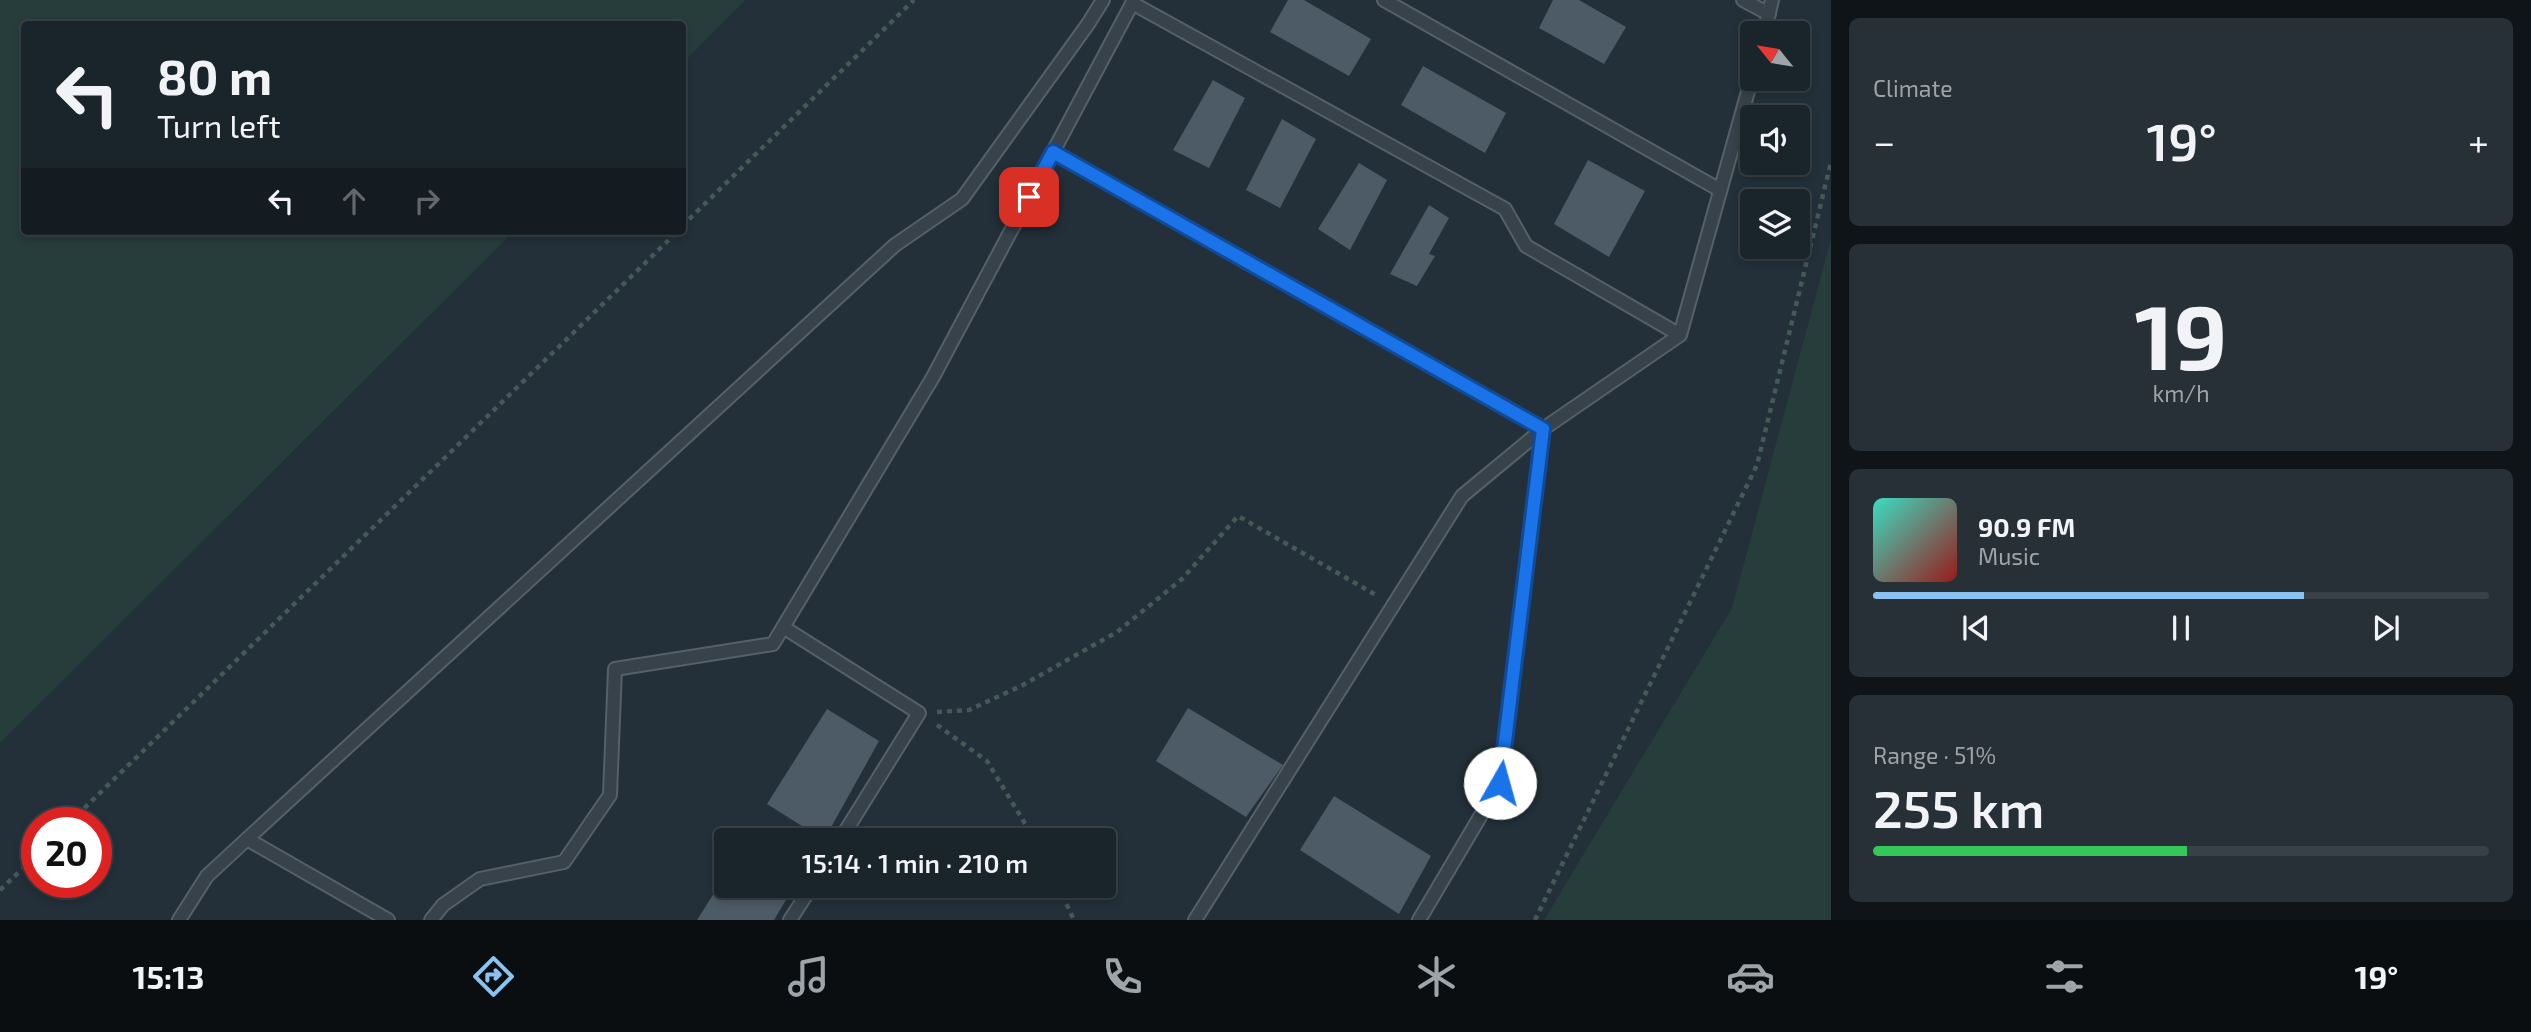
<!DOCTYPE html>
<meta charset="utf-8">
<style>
:root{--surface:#1a242b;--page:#273037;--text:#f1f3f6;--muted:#9fa4a9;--line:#384147;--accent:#8ac2f2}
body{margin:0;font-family:"Exo 2",sans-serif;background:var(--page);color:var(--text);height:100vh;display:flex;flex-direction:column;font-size:26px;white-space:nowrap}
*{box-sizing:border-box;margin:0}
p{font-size:23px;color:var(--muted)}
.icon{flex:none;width:38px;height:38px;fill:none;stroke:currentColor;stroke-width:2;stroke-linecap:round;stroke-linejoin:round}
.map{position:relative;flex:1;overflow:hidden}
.details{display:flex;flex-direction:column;gap:18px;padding:18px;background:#0e1418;width:700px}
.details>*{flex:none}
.top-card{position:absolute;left:21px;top:21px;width:665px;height:214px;border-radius:7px;box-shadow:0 4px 10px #0003,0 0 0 2px var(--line);background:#1a242b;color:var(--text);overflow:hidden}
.needle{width:46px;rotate:300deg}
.tools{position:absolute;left:1740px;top:21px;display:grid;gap:14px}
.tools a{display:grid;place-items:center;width:70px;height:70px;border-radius:7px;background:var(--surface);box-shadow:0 4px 10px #0003,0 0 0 2px var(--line);font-size:35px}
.speed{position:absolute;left:21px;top:807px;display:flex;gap:14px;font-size:35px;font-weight:700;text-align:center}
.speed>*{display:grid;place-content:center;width:91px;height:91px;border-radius:50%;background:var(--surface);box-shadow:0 4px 10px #0003,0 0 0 2px var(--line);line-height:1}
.speed .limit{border:10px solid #d22;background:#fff;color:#111}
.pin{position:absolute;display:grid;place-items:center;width:60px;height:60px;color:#fff;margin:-30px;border-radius:14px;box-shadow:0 4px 10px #0006}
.me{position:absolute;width:77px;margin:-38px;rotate:7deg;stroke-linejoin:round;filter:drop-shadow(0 0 5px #0008)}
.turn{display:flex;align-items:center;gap:24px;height:147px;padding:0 21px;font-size:32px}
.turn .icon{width:91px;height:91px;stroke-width:2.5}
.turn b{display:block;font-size:49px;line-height:60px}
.lanes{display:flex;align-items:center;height:66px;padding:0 21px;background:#0003;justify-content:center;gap:35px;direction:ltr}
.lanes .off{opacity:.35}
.big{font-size:52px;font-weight:600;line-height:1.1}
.details .card{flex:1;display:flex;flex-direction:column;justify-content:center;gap:10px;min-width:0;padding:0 24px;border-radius:10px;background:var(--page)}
.details .dial{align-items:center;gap:0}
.dial b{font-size:91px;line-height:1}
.song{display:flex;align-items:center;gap:21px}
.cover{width:84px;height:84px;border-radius:10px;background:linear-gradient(135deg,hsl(170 70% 55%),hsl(0 70% 35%))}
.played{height:7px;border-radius:4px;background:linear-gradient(90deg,var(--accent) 70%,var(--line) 70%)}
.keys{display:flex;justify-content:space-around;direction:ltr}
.heat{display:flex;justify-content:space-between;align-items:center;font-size:38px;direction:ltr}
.charge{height:10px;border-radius:5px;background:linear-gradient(90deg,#34c759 51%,var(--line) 0)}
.trip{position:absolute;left:714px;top:828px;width:402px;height:70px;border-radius:7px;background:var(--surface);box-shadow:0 4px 10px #0003,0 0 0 2px var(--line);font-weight:600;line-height:70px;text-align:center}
.menu{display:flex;height:112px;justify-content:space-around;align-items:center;background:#0a0e11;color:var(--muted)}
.menu .icon{width:49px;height:49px}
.menu .on{color:var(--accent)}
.menu b{font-size:32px;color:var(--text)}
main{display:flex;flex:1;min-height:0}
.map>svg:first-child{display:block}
.green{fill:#263d3b}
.building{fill:#4c5b65}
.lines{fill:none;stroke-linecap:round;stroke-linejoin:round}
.lane-casing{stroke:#556068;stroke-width:16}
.path{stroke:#455958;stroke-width:4.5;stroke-dasharray:5 5;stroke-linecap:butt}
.lane{stroke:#37424a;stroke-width:12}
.route-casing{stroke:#114b97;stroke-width:18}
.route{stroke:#1a73e8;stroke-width:12}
</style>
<main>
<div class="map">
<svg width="1831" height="920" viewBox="0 0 1831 920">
<rect width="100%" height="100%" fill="#233039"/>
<!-- green -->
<path class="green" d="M0 0H745L683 63 682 24H24V231H514L0 743Z
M1831 239V920H1544L1732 608Z"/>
<!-- building -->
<path class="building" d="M1288 0H1304L1371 39 1349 76 1270 32Z
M1553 0H1579L1626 27 1604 64 1539 28Z
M1423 66 1506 113 1485 153 1401 105Z
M1213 80 1245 98 1209 168 1173 150Z
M1282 119 1316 139 1280 208 1246 190Z
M1588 160 1645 191 1609 257 1554 224Z
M1359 163 1387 180 1350 250 1318 229Z
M1429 205 1449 218 1429 254 1435 256 1417 286 1390 274Z
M1188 708 1283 765 1246 817 1156 761Z
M827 709 879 741 824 840 767 804Z
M1334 796 1431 856 1399 914 1300 850Z
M726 874V886H784L792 890 774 920H697Z"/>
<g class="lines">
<!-- lane casing -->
<g class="lane-casing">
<path id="lane" d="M1384 0 1720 190
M1743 0 1769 14
M1132 3 1505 209 1526 246 1680 335
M1764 33 1772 0
M1053 152 1543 429 1500 783 1419 920
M783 627 919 713 840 840
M247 839 388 920
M179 920 207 876 247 839 895 245 962 199 1088 24 1103 0
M431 920 443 905 480 879 564 862 610 795 615 669 773 644 933 377 1134 0
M790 920 812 886
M1195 920 1462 496 1543 429 1680 335 1752 77"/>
</g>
<!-- path -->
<path class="path" d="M682 226 914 0
M937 712 969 710 1021 686 1117 632 1182 579 1238 516 1376 595
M937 725 987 761 1035 840
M70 822 678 231
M1058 886 1074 920
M0 890 37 855
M1535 920 1757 465 1831 162"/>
<!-- lane -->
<use href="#lane" class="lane"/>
</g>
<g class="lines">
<!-- route casing -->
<g class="route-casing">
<path id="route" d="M1029 197 1053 152 1543 429 1500 783"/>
</g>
<!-- route -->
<use href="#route" class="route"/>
</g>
</svg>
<div class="tools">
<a><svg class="needle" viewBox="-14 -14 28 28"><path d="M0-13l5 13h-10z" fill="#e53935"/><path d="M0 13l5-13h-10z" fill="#9fa4a9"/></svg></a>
<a><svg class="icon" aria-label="sound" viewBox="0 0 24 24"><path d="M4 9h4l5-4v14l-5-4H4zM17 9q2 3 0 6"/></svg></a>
<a><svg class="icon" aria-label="layers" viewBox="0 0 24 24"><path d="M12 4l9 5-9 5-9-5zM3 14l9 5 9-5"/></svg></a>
</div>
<div class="speed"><div class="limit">20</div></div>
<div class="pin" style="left:1029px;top:197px;background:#d93025"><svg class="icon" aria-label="arrive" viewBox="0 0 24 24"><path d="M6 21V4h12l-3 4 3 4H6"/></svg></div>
<svg class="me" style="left:1500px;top:783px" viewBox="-20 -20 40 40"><circle r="19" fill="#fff"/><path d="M0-13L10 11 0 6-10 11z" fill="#1a73e8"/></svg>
<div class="trip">15:14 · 1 min · 210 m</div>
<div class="top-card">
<div class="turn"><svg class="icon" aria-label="left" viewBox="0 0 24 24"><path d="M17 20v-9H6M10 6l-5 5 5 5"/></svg><div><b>80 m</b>Turn left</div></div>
<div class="lanes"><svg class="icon" aria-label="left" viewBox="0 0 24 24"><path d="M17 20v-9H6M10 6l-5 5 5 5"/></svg><svg class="icon off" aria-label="ahead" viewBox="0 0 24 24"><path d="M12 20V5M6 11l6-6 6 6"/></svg><svg class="icon off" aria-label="right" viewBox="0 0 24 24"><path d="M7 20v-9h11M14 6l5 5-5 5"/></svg></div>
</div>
</div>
<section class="details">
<div class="card"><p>Climate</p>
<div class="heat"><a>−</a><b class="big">19°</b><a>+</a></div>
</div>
<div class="card dial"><b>19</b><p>km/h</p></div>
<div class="card">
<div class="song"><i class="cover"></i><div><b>90.9 FM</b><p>Music</p></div></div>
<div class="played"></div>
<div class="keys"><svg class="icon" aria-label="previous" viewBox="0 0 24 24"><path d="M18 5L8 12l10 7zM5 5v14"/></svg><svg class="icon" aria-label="pause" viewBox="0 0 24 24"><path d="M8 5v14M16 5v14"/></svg><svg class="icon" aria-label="next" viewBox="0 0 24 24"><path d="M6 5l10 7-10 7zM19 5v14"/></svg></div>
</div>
<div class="card"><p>Range · 51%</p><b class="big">255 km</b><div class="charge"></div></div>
</section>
</main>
<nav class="menu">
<b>15:13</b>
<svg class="icon on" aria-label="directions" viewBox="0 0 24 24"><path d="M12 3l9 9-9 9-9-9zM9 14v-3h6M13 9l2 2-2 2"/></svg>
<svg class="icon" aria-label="music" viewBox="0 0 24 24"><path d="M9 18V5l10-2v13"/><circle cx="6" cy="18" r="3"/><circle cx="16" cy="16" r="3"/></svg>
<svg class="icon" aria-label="phone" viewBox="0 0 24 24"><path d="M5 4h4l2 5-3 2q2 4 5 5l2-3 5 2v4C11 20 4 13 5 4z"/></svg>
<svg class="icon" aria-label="climate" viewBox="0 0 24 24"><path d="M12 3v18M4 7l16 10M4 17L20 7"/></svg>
<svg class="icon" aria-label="car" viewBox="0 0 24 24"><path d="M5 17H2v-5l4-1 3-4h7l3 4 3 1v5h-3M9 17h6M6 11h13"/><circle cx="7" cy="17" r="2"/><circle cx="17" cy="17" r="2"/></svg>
<svg class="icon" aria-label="filters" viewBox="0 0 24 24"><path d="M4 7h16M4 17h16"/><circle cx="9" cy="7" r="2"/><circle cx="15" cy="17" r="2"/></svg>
<b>19°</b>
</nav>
